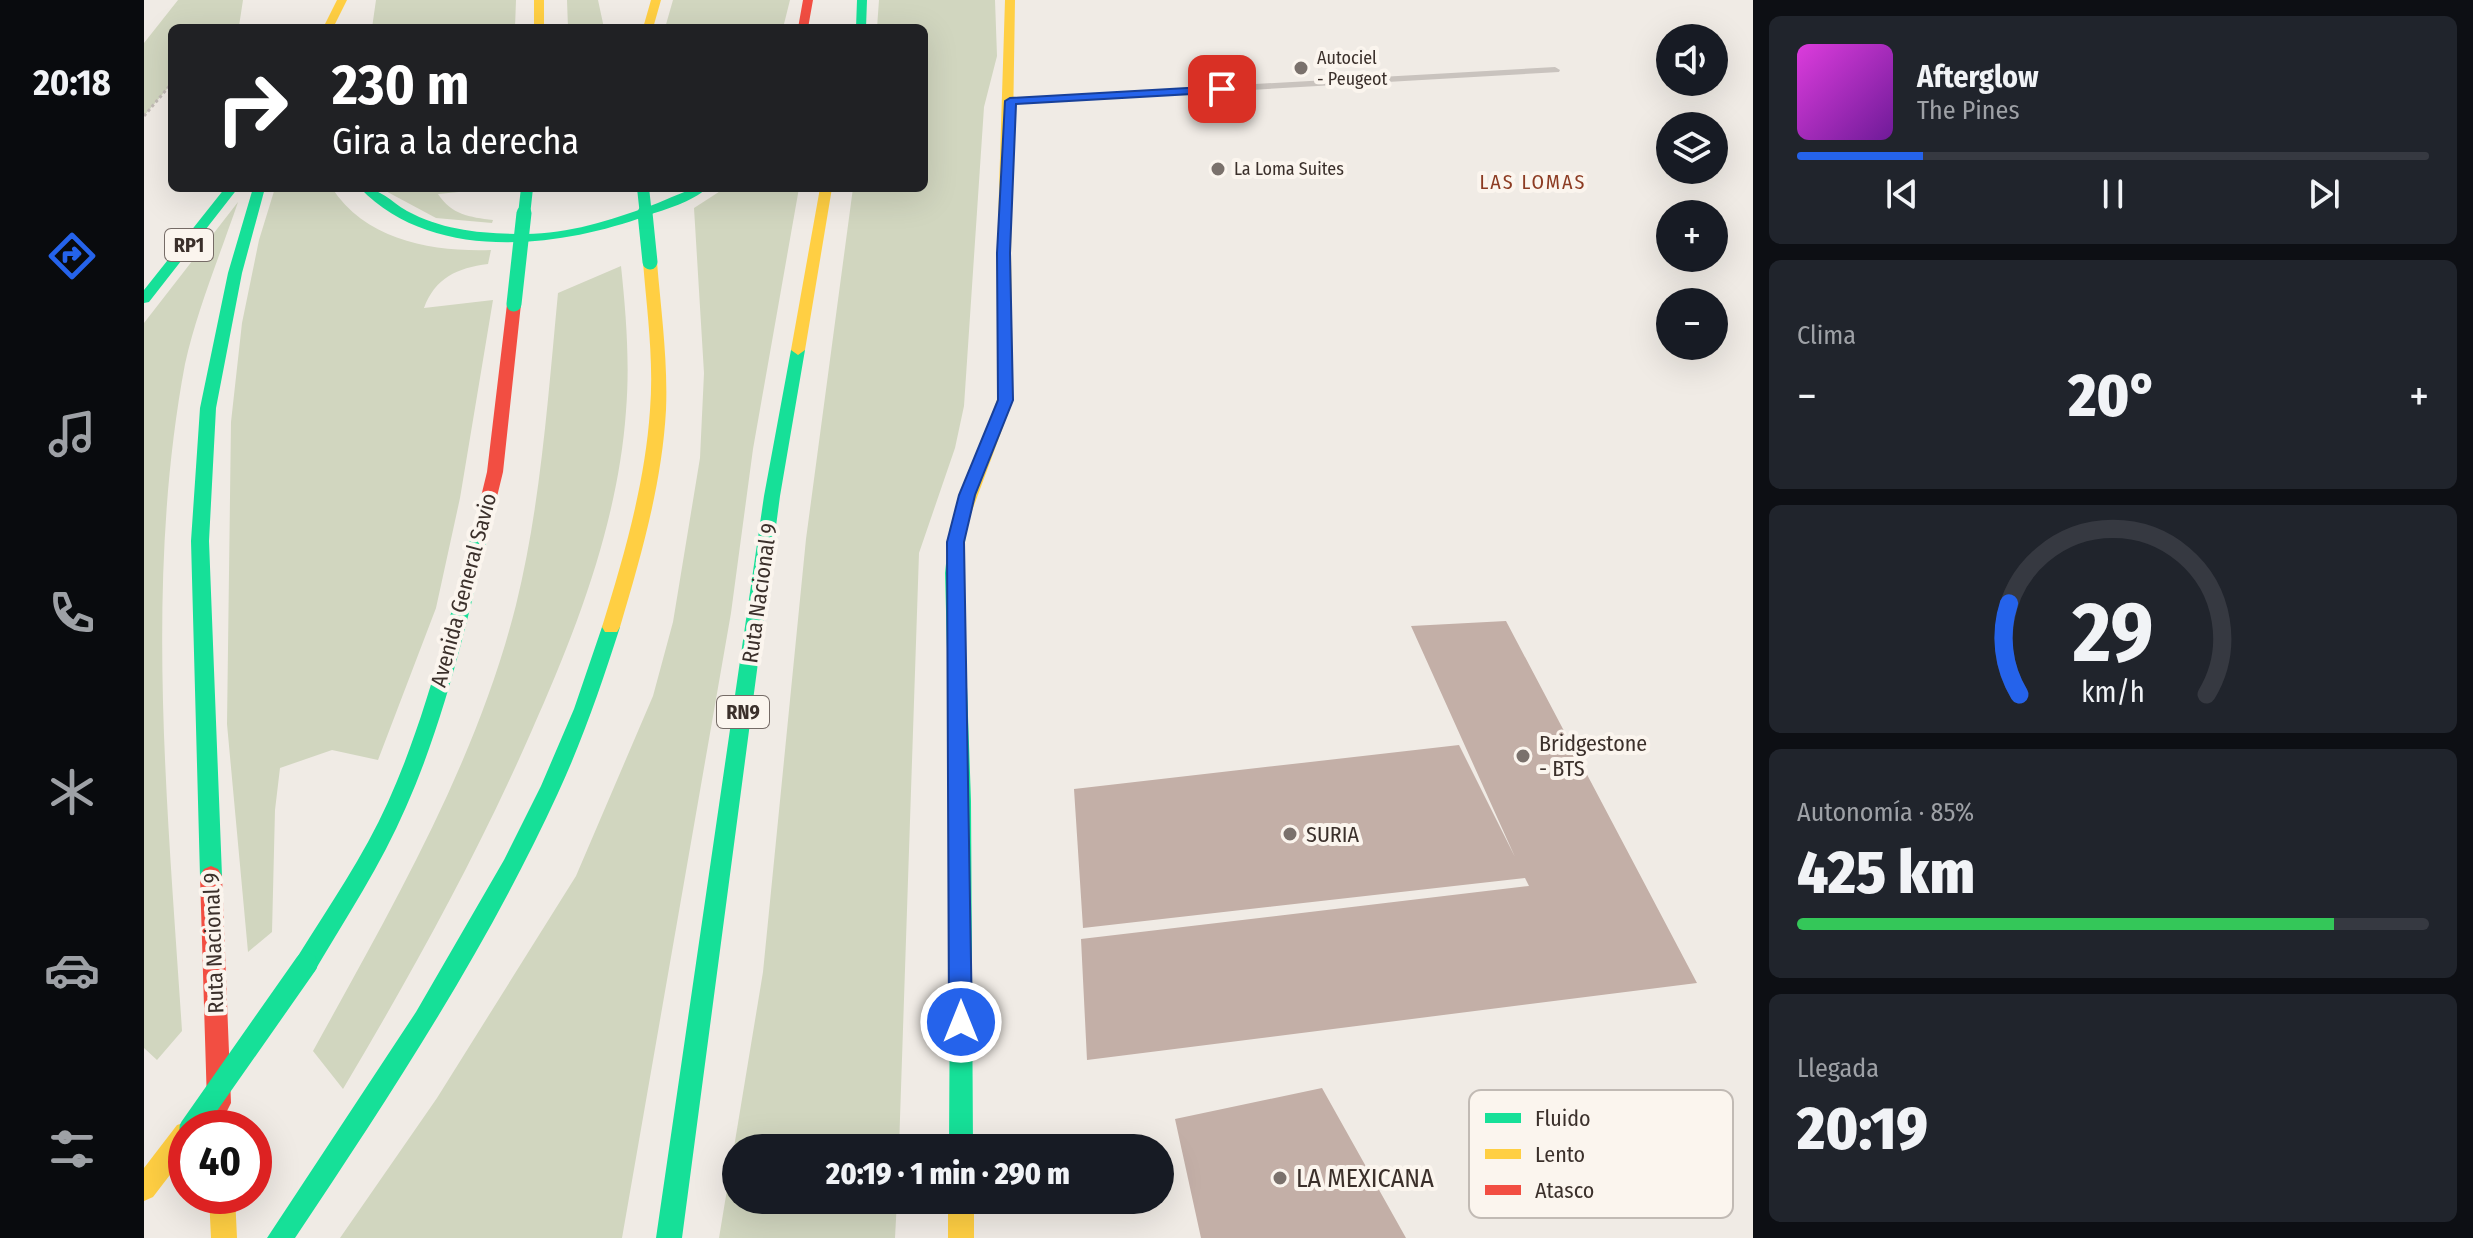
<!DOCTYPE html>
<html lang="es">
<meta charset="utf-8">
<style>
:root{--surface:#171b24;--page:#20242c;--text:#f1f3f6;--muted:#9ea1a6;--line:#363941;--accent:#2563eb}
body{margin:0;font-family:"Fira Sans Condensed",sans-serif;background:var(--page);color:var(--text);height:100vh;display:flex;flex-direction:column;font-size:30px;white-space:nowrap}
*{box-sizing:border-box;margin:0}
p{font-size:26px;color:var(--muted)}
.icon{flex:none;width:44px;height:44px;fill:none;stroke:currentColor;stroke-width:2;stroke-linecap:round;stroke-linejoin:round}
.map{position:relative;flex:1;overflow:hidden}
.sheet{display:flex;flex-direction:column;gap:16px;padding:16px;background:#0d0f14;width:720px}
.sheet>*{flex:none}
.guide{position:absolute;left:24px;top:24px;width:760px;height:168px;border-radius:12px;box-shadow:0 8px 32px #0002;background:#202124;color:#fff;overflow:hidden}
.tools{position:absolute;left:1512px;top:24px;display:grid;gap:16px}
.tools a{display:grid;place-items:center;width:72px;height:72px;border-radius:50%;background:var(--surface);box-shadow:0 8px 32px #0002;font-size:40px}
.speed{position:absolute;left:24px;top:1110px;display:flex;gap:16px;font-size:40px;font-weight:700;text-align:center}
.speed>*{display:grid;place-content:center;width:104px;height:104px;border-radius:50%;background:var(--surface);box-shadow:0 8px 32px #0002;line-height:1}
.speed .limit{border:12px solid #d22;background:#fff;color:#111}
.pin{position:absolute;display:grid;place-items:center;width:68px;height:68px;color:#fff;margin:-34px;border-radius:16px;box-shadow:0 4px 12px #0006}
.me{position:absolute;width:88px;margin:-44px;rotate:0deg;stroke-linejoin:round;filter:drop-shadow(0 0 6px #0008)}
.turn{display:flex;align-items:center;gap:28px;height:168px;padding:0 32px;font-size:36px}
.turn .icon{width:104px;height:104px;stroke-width:2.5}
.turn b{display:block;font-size:56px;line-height:68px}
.big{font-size:60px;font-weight:800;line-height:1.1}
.sheet .card{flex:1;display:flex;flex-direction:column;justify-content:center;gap:12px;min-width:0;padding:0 28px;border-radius:12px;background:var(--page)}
.sheet .dial{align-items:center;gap:0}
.dial svg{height:208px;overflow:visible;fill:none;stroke:var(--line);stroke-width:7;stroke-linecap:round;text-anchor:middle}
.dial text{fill:var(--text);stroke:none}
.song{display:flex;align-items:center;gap:24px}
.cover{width:96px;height:96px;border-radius:12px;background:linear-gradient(135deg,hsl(300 70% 55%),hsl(280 70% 35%))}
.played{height:8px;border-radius:4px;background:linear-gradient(90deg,var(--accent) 20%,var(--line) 20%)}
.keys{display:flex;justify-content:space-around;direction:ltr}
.heat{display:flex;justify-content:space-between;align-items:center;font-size:44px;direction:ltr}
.charge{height:12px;border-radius:6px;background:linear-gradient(90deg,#34c759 85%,var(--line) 0)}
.trip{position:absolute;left:578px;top:1134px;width:452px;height:80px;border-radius:40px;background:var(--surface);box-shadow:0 8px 32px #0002;font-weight:800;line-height:80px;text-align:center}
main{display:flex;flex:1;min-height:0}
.dock{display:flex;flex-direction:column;width:144px;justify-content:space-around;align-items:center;background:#090b0e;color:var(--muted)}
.dock .icon{width:56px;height:56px}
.dock .on{color:var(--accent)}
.dock b{font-size:36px;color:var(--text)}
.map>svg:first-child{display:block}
.green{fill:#d1d6bf}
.building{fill:#c3afa7}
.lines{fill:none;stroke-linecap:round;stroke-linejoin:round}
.path{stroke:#c2bbb6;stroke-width:3;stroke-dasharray:3 3;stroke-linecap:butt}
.lane{fill:#c9c3be;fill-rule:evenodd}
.fast{fill:#16e098;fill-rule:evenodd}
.slow{fill:#ffcf43;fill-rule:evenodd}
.jam{fill:#f24e42;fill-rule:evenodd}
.fast-bridge-far2{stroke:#16e098;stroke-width:12}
.fast-bridge-far1{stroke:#16e098;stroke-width:15}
.fast-bridge{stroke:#16e098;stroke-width:23}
.route{fill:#2563eb;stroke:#184099;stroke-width:2}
.poi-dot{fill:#7a716c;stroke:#fbf5ee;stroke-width:3}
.labels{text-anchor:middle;stroke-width:8;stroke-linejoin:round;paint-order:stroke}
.far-poi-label{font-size:18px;fill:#3b302b;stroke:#fbf5ee;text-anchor:start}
.far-neighbourhood-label{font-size:20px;letter-spacing:2px;fill:#8c3b22;stroke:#fbf5ee}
.shield{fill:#fbf5ee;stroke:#756b66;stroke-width:2}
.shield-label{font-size:20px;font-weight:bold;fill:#3b302b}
.street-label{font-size:22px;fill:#3b302b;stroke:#fbf5ee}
.poi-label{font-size:22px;fill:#3b302b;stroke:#fbf5ee;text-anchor:start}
.near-poi-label{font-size:26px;fill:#3b302b;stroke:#fbf5ee;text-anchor:start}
.key{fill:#fbf5ee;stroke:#c1bab4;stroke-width:2}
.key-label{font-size:22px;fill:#3b302b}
</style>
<main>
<nav class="dock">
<b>20:18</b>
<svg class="icon on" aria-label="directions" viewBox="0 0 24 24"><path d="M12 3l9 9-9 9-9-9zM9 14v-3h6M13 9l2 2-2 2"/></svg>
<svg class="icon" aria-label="music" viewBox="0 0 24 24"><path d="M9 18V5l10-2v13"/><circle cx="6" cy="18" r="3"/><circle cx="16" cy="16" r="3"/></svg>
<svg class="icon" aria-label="phone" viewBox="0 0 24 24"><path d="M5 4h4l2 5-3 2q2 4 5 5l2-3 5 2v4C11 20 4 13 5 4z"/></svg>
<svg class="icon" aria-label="climate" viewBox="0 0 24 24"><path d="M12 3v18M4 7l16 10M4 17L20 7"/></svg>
<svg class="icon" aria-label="car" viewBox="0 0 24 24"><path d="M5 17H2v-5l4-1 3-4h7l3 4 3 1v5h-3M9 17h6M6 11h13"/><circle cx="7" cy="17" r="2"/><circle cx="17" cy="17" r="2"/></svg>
<svg class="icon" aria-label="filters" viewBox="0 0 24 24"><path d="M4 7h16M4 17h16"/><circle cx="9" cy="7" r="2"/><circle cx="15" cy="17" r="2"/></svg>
</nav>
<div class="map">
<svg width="1609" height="1238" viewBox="0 0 1609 1238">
<rect width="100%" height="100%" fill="#f0ebe5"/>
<!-- green -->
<path class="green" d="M34 0H99L95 26 28 28V83L0 116V43Z
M232 0H372L371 28H228Z
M423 0H454L460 28H424Z
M529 0H646L639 28H521Z
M735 0H851L853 56 840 107 820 406 811 448 775 553 755 1148H592V1200H753L751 1238H575L619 972 662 539 709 188H780V28H733Z
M131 188H188C222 241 290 252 347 250L344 264C313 268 291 278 280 308L349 300 316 498 292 608 234 760 188 750 136 768 131 810 128 932 104 952 83 724 87 422 98 323 115 240Z
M236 188H356L294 194C308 215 325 217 349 220L348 223 292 218Z
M581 188H655L609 449 587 613 478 1238H196L293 1098 432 876 509 696 529 622 556 458 560 373 550 208Z
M94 202C76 255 53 310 41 364 0 582 24 811 38 1031L13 1060 0 1048V323Z
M477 266C482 313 486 363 482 411 474 522 433 629 388 730 333 856 269 971 199 1089L169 1051C247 909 332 764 372 605 397 503 404 397 414 293Z"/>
<!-- building -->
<path class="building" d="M1362 621 1553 983 943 1060 937 939 1385 886 1381 878 939 928 930 789 1315 745 1371 857 1267 626Z
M1178 1088 1262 1238H1057L1031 1119Z"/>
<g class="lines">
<!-- path -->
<path class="path" d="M91 28 95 26
M0 116 28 83"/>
<!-- lane -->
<path class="lane" d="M1411 67 1416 70 1415 72 866 104 861 101 866 98Z"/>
<!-- fast -->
<path class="fast" d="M713 0H723L722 28H712Z
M81 188H94L5 302 0 303V290Z
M109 188H121L98 273 72 408 65 541 78 876 74 883 67 886 60 883 56 876 47 541 56 408 84 273Z
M216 188C237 188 246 201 263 211 300 231 341 234 382 234 424 234 467 220 506 206 526 199 542 188 563 188 548 202 522 209 502 216 414 248 288 263 216 188Z
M654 345 661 350 636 496 538 1238H512L620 496 647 350Z
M342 503 350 509C326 609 304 712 262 807 237 865 202 918 170 972L162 975 154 972 151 964 154 956C185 906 220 856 244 802 286 709 308 607 334 509Z
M814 521 822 527 819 573 827 801 829 1148H805L807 801 801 573 806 527Z
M467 620 473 622 476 627C458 683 439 739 414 793 342 950 247 1094 151 1238H123L272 1012 360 860 397 786 430 709 458 627 461 622Z"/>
<!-- slow -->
<path class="slow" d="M193 0H203L189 28H179Z
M390 0H400V28H390Z
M507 0H517L509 28H499Z
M861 0H871L867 253 869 400 822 527 814 533 806 527 853 400V253Z
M676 188H688L661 350 654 355 647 350Z
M506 258 513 262C517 311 524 360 522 410 518 484 497 556 476 627L473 632H461L458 627C480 556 501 484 506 410 510 361 503 311 499 262Z
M42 1122 52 1128H42V1154L9 1197 0 1201V1168L33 1125Z
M65 1196H91L93 1238H67Z
M804 1200H830V1238H804Z"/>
<!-- jam -->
<path class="jam" d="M659 0H669L664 28H654Z
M370 300 377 304 359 472 350 509 342 515 334 509 343 472 363 304Z
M67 866 74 869 78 876 87 1103 83 1111 75 1115 67 1111 63 1103 56 876 60 869Z"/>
<!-- fast-bridge-far2 -->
<path class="fast-bridge-far2" d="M499 188 502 215
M380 215 383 188"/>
<!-- fast-bridge-far1 -->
<path class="fast-bridge-far1" d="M501 213 506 262
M370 304 380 213"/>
<!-- fast-bridge -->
<path class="fast-bridge" d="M47 1128 162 964"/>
</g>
<!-- route -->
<path class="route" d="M1078 86 1082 92 872 104 866 253 869 400 831 495 820 542 828 1022 825 1030 817 1034 808 1030 805 1022 803 542 815 495 854 400 853 253 861 101 866 98Z"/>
<!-- markers -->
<g class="poi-dot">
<circle cx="1157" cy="68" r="8"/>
<circle cx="1074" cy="169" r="8"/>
<circle cx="1379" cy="756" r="8"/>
<circle cx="1146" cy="834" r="8"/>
<circle cx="1136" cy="1178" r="8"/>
</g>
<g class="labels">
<!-- far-poi labels -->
<g class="far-poi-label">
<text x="1173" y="64">Autociel<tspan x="1173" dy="21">- Peugeot</tspan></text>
<text x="1090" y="175">La Loma Suites</text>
</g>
<!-- far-neighbourhood labels -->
<g class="far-neighbourhood-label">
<text x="1389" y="189">LAS LOMAS</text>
</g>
<!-- shield labels -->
<g class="shield">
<rect x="21" y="229" width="48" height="32" rx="6"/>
<rect x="573" y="696" width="52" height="32" rx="6"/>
</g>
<g class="shield-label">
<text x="45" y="252">RP1</text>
<text x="599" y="719">RN9</text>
</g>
<!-- street labels -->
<g class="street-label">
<text transform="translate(319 590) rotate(-75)" y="8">Avenida General Savio</text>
<text transform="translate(615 593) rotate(-82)" y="8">Ruta Nacional 9</text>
<text transform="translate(69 943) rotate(-92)" y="8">Ruta Nacional 9</text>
</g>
<!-- poi labels -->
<g class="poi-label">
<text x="1395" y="751">Bridgestone<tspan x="1395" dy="25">- BTS</tspan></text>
<text x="1162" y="842">SURIA</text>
</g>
<!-- near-poi labels -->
<g class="near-poi-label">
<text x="1152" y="1187">LA MEXICANA</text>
</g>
</g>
<!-- legend -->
<rect x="1325" y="1090" width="264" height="128" rx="12" class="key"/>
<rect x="1341" y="1113" width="36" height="10" fill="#16e098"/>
<rect x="1341" y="1149" width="36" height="10" fill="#ffcf43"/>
<rect x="1341" y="1185" width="36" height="10" fill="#f24e42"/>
<g class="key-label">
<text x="1391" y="1126">Fluido</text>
<text x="1391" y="1162">Lento</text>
<text x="1391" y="1198">Atasco</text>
</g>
</svg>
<div class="tools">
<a><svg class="icon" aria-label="sound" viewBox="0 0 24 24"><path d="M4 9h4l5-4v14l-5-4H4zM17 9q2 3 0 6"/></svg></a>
<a><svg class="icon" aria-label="layers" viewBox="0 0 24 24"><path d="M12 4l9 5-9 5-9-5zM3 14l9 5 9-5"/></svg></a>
<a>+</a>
<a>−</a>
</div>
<div class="speed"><div class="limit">40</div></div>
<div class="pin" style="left:1078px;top:89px;background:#d93025"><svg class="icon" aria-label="arrive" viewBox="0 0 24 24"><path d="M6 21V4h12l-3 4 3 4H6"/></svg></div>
<svg class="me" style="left:817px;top:1022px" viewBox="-20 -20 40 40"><circle r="17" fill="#2563eb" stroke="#fff" stroke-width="3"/><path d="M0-11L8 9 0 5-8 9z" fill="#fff"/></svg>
<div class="trip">20:19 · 1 min · 290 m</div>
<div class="guide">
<div class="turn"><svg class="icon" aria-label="right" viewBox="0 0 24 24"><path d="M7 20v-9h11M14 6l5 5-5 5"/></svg><div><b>230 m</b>Gira a la derecha</div></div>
</div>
</div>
<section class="sheet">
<div class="card">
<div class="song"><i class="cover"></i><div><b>Afterglow</b><p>The Pines</p></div></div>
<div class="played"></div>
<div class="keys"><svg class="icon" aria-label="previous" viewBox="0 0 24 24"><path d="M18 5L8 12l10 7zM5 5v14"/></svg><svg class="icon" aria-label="pause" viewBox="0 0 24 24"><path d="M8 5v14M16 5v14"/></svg><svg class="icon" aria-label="next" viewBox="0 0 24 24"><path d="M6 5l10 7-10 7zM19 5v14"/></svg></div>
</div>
<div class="card"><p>Clima</p>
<div class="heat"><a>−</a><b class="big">20°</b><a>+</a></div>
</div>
<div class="card dial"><svg viewBox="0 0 100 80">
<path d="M14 69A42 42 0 1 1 86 69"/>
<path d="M14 69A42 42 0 0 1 10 34" stroke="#2563eb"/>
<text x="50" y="56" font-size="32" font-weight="700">29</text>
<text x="50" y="72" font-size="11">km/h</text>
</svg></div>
<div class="card"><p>Autonomía · 85%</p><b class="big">425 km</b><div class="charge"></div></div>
<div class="card"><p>Llegada</p><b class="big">20:19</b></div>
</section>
</main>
